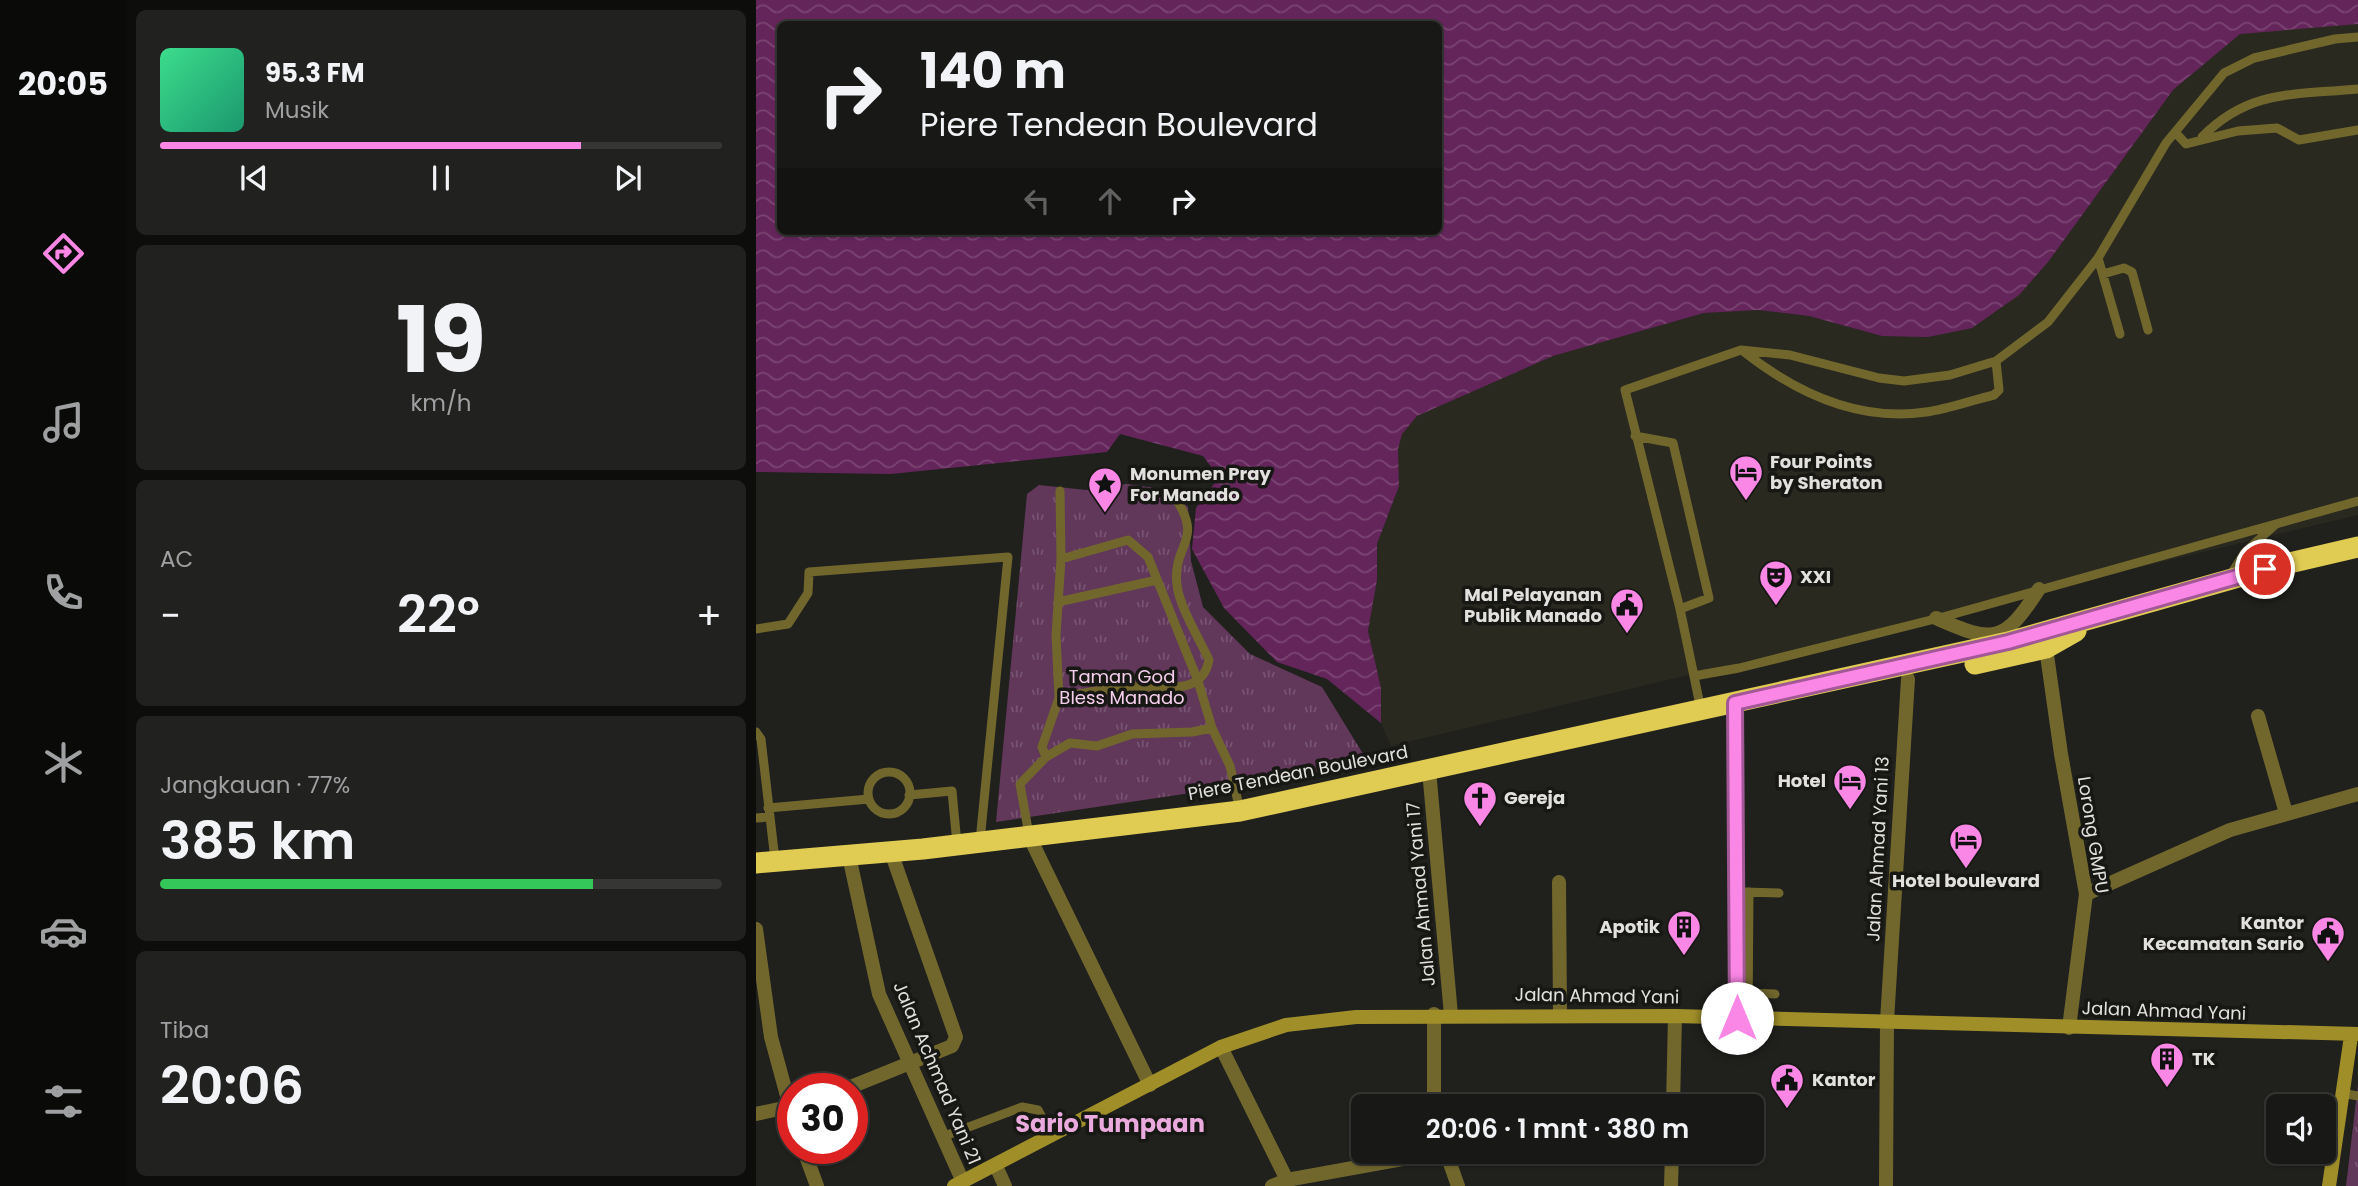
<!DOCTYPE html>
<html lang="id">
<meta charset="utf-8">
<style>
:root{--surface:#181816;--page:#21211f;--text:#f1f3f6;--muted:#9fa0a1;--line:#363735;--accent:#fa87e6}
body{margin:0;font-family:Poppins,sans-serif;background:var(--page);color:var(--text);height:100vh;display:flex;flex-direction:column;font-size:26px;white-space:nowrap}
*{box-sizing:border-box;margin:0}
p{font-size:23px;color:var(--muted)}
.icon{flex:none;width:38px;height:38px;fill:none;stroke:currentColor;stroke-width:2;stroke-linecap:round;stroke-linejoin:round}
.map{position:relative;flex:1;overflow:hidden}
.sheet{display:flex;flex-direction:column;gap:10px;padding:10px;background:#0d0d0c;width:630px}
.sheet>*{flex:none}
.top-card{position:absolute;left:21px;top:21px;width:665px;height:214px;border-radius:10px;box-shadow:0 2px 5px #0004,0 0 0 2px var(--line);background:#181816;color:var(--text);overflow:hidden}
.fabs{position:absolute;left:1510px;top:1094px;display:grid;gap:14px}
.fabs a{display:grid;place-items:center;width:70px;height:70px;border-radius:10px;background:var(--surface);box-shadow:0 2px 5px #0004,0 0 0 2px var(--line);font-size:35px}
.speed{position:absolute;left:21px;top:1073px;display:flex;gap:14px;font-size:35px;font-weight:700;text-align:center}
.speed>*{display:grid;place-content:center;width:91px;height:91px;border-radius:50%;background:var(--surface);box-shadow:0 2px 5px #0004,0 0 0 2px var(--line);line-height:1}
.speed .limit{border:10px solid #d22;background:#fff;color:#111}
.pin{position:absolute;display:grid;place-items:center;width:60px;height:60px;color:#fff;margin:-30px;border:4px solid #fff;border-radius:50%;box-shadow:0 2px 7px #0007}
.me{position:absolute;width:77px;margin:-38px;rotate:0deg;stroke-linejoin:round;filter:drop-shadow(0 0 5px #0008)}
.turn{display:flex;align-items:center;gap:24px;height:147px;padding:0 28px;font-size:32px}
.turn .icon{width:91px;height:91px;stroke-width:2.5}
.turn b{display:block;font-size:49px;line-height:60px}
.lanes{display:flex;align-items:center;height:66px;padding:0 28px;background:#0003;justify-content:center;gap:35px;direction:ltr}
.lanes .off{opacity:.35}
.big{font-size:52px;font-weight:600;line-height:1.1}
.sheet .tile{flex:1;display:flex;flex-direction:column;justify-content:center;gap:10px;min-width:0;padding:0 24px;border-radius:10px;background:var(--page)}
.sheet .dial{align-items:center;gap:0}
.dial b{font-size:91px;line-height:1}
.song{display:flex;align-items:center;gap:21px}
.cover{width:84px;height:84px;border-radius:10px;background:linear-gradient(135deg,hsl(150 70% 55%),hsl(160 70% 35%))}
.played{height:7px;border-radius:4px;background:linear-gradient(90deg,var(--accent) 75%,var(--line) 75%)}
.keys{display:flex;justify-content:space-around;direction:ltr}
.heat{display:flex;justify-content:space-between;align-items:center;font-size:38px;direction:ltr}
.charge{height:10px;border-radius:5px;background:linear-gradient(90deg,#34c759 77%,var(--line) 0)}
.trip{position:absolute;left:595px;top:1094px;width:413px;height:70px;border-radius:10px;background:var(--surface);box-shadow:0 2px 5px #0004,0 0 0 2px var(--line);font-weight:600;line-height:70px;text-align:center}
main{display:flex;flex:1;min-height:0}
.tabs{display:flex;flex-direction:column;width:126px;justify-content:space-around;align-items:center;background:#0a0a09;color:var(--muted)}
.tabs .icon{width:49px;height:49px}
.tabs .selected{color:var(--accent)}
.tabs b{font-size:32px;color:var(--text)}
.map>svg:first-child{display:block}
.built{fill:#2a2920}
.park{fill:url(#park-tufts)}
.water{fill:url(#water-waves);fill-rule:evenodd}
.lines{fill:none;stroke-linecap:round;stroke-linejoin:round}
.lane{stroke:#71672d;stroke-width:9}
.street{stroke:#71672d;stroke-width:14}
.secondary{stroke:#a08f29;stroke-width:14}
.highway{stroke:#e0cb53;stroke-width:21}
.route-casing{stroke:#a25896;stroke-width:18}
.route{stroke:#fa87e6;stroke-width:12}
.labels{text-anchor:middle;stroke-width:7;stroke-linejoin:round;paint-order:stroke}
.poi-label{font-size:18px;font-weight:bold;fill:#e2e1df;stroke:#171714;text-anchor:start}
.park-label{font-size:18px;fill:#f6cfed;stroke:#171714}
.street-label{font-size:18px;fill:#e2e1df;stroke:#171714}
.district-label{font-size:24px;font-weight:bold;fill:#eaaadd;stroke:#171714}
</style>
<main>
<nav class="tabs">
<b>20:05</b>
<svg class="icon selected" aria-label="directions" viewBox="0 0 24 24"><path d="M12 3l9 9-9 9-9-9zM9 14v-3h6M13 9l2 2-2 2"/></svg>
<svg class="icon" aria-label="music" viewBox="0 0 24 24"><path d="M9 18V5l10-2v13"/><circle cx="6" cy="18" r="3"/><circle cx="16" cy="16" r="3"/></svg>
<svg class="icon" aria-label="phone" viewBox="0 0 24 24"><path d="M5 4h4l2 5-3 2q2 4 5 5l2-3 5 2v4C11 20 4 13 5 4z"/></svg>
<svg class="icon" aria-label="climate" viewBox="0 0 24 24"><path d="M12 3v18M4 7l16 10M4 17L20 7"/></svg>
<svg class="icon" aria-label="car" viewBox="0 0 24 24"><path d="M5 17H2v-5l4-1 3-4h7l3 4 3 1v5h-3M9 17h6M6 11h13"/><circle cx="7" cy="17" r="2"/><circle cx="17" cy="17" r="2"/></svg>
<svg class="icon" aria-label="filters" viewBox="0 0 24 24"><path d="M4 7h16M4 17h16"/><circle cx="9" cy="7" r="2"/><circle cx="15" cy="17" r="2"/></svg>
</nav>
<section class="sheet">
<div class="tile">
<div class="song"><i class="cover"></i><div><b>95.3 FM</b><p>Musik</p></div></div>
<div class="played"></div>
<div class="keys"><svg class="icon" aria-label="previous" viewBox="0 0 24 24"><path d="M18 5L8 12l10 7zM5 5v14"/></svg><svg class="icon" aria-label="pause" viewBox="0 0 24 24"><path d="M8 5v14M16 5v14"/></svg><svg class="icon" aria-label="next" viewBox="0 0 24 24"><path d="M6 5l10 7-10 7zM19 5v14"/></svg></div>
</div>
<div class="tile dial"><b>19</b><p>km/h</p></div>
<div class="tile"><p>AC</p>
<div class="heat"><a>−</a><b class="big">22°</b><a>+</a></div>
</div>
<div class="tile"><p>Jangkauan · 77%</p><b class="big">385 km</b><div class="charge"></div></div>
<div class="tile"><p>Tiba</p><b class="big">20:06</b></div>
</section>
<div class="map">
<svg width="1602" height="1186" viewBox="0 0 1602 1186">
<defs>
<pattern id="park-tufts" width="24" height="20" patternUnits="userSpaceOnUse" patternTransform="scale(1.75)"><rect width="24" height="20" fill="#61375a"/><path d="M3 7l-1-3M5 7V3M7 7l1-3M15 17l-1-3M17 17v-4M19 17l1-3" fill="none" stroke="#775471"/></pattern>
<pattern id="water-waves" width="16" height="10" patternUnits="userSpaceOnUse" patternTransform="scale(1.75)"><rect width="16" height="10" fill="#64255b"/><path d="M0 5q4-4 8 0t8 0" fill="none" stroke="#7a4472"/></pattern>
</defs>
<rect width="100%" height="100%" fill="#20201d"/>
<!-- built -->
<path class="built" d="M1602 24V515L635 746 625 723V688L612 631 621 580V544L643 486 641 449 646 434 661 416 797 356 948 313 1002 310 1053 316 1126 336 1292 262 1417 90 1484 33Z"/>
<!-- park -->
<path class="park" d="M371 484 413 490 432 507 435 561 447 607 494 654 566 687 612 762 515 781 240 822 271 494 283 485 330 490Z
M1602 1084V1186H1590Z"/>
<!-- water -->
<path class="water" d="M0 0H1602V24L1484 34 1417 90 1292 262 1263 295 1216 328 1172 337 1126 336 1053 316 1002 310 948 313 797 356 661 416 646 434 642 449 643 486 621 544V580L612 631 625 688V723L571 679 521 662 468 608 436 549 440 508 463 477 447 456 364 434 351 452 135 474 0 472ZM24 24H682V231H24Z"/>
<g class="lines">
<!-- lane -->
<path class="lane" d="M1419 132 1430 144 1482 131 1521 128 1543 140 1602 130
M1446 137C1493 89 1539 95 1602 89
M1342 258 1364 334
M1347 274 1368 268 1376 272 1392 330
M987 351C1040 393 1102 422 1170 412 1193 409 1216 400 1238 395L1243 390 1240 361
M879 436 917 443 953 598 924 609
M420 499C448 542 416 544 421 585 423 606 444 640 453 660 446 699 402 684 374 687 350 689 326 693 303 698L286 747 290 757 314 743 341 746 376 734 436 732 456 728 474 766 484 811
M305 559 372 540 392 557 442 681 456 728
M1474 576 1489 552 1520 524
M302 602 401 580
M0 629 32 624 52 593 53 572 252 557 224 841
M938 676 983 668 1187 617 1602 501
M303 698 300 635 305 559 304 491
M945 710 924 609 869 390 985 350 1034 355 1123 378 1148 381 1194 375 1240 361 1292 322 1342 258 1410 143 1468 73 1498 58 1579 39 1602 37
M0 732 5 739 19 860
M112 793a21 21 0 1 1 42 0a21 21 0 1 1-42 0Z
M153 795 196 791 201 844
M12 808 113 799
M0 818 13 817
M273 835 264 784 290 757
M989 892 1023 893
M992 993 1019 994
M992 1018 993 892
M1586 1093 1602 1096
M186 1137 266 1107 282 1110 296 1136"/>
<!-- street -->
<path class="street" d="M1180 618C1238 644 1248 643 1283 589
M1290 648 1305 754 1330 894 1313 1028
M979 703 981 1018
M1502 716 1530 813
M673 770 695 1015
M273 836 394 1085
M93 856 123 994 207 1182
M803 882 804 1014
M1330 894 1474 830 1602 794
M0 929 15 1037 37 1118
M678 1014V1106
M465 1047 531 1180 685 1152
M92 1088 196 1046 200 1037 135 852
M917 1106 919 1016
M0 1114 37 1106
M47 1148 61 1186
M690 1152 702 1186
M240 1166 249 1186
M516 1186 531 1180
M915 1186 916 1152
M1130 1186 1131 1021 1152 679"/>
<!-- secondary -->
<path class="secondary" d="M198 1186 465 1047 530 1025 600 1017 919 1016 1602 1034
M1573 1186 1595 1036"/>
<!-- highway -->
<path class="highway" d="M1219 664 1290 648 1320 631
M0 863 167 849 484 811 1252 642 1529 564 1602 547"/>
</g>
<g class="lines">
<!-- route casing -->
<g class="route-casing">
<path id="route" d="M981 1018 979 703 1252 642 1509 569"/>
</g>
<!-- route -->
<use href="#route" class="route"/>
</g>
<!-- icons -->
<defs>
<g id="hotel-pin" transform="scale(1.75)"><path d="M0 17L-7.5 6A9.5 9.5 0 1 1 7.5 6Z" fill="#fa87e6" stroke="#171714"/><path d="M-6-4.5h1.5V1H6V5H4.5V3h-9V5H-6ZM-4 0a1.8 1.8 0 1 1 3.6 0ZM.5 0V-2.5h3Q6-2.5 6 0Z" fill="#111"/></g>
<g id="sight-pin" transform="scale(1.75)"><path d="M0 17L-7.5 6A9.5 9.5 0 1 1 7.5 6Z" fill="#fa87e6" stroke="#171714"/><path d="M0-6L1.8-2.2L6-1.7L2.9 1.2L3.7 5.4L0 3.3L-3.7 5.4L-2.9 1.2L-6-1.7L-1.8-2.2Z" fill="#111"/></g>
<g id="theatre-pin" transform="scale(1.75)"><path d="M0 17L-7.5 6A9.5 9.5 0 1 1 7.5 6Z" fill="#fa87e6" stroke="#171714"/><path d="M-5-5.5Q0-4 5-5.5V0Q5 5 0 6Q-5 5-5 0ZM-3.3-2.5H-1v1.5H-3.3ZM1-2.5H3.3v1.5H1ZM-2.8 1Q0 5.5 2.8 1Z" fill="#111"/></g>
<g id="civic-pin" transform="scale(1.75)"><path d="M0 17L-7.5 6A9.5 9.5 0 1 1 7.5 6Z" fill="#fa87e6" stroke="#171714"/><path d="M-.6-6.5H3V-4.5H.6V-3L4-1V1h2V6H-6V1h2V-1L-.6-3ZM-1.2 2.5V6h2.4V2.5Z" fill="#111"/></g>
<g id="church-pin" transform="scale(1.75)"><path d="M0 17L-7.5 6A9.5 9.5 0 1 1 7.5 6Z" fill="#fa87e6" stroke="#171714"/><path d="M-1.2-6h2.4v3.5h3.3v2.4h-3.3V6h-2.4V-.1h-3.3v-2.4h3.3Z" fill="#111"/></g>
<g id="building-pin" transform="scale(1.75)"><path d="M0 17L-7.5 6A9.5 9.5 0 1 1 7.5 6Z" fill="#fa87e6" stroke="#171714"/><path d="M-4-6H4V6H1V3H-1V6H-4ZM-2.5-4.3h1.7v1.8h-1.7ZM.8-4.3h1.7v1.8H.8ZM-2.5-1h1.7V.8h-1.7ZM.8-1h1.7V.8H.8Z" fill="#111"/></g>
</defs>
<g fill-rule="evenodd">
<use href="#hotel-pin" x="990" y="472"/>
<use href="#sight-pin" x="349" y="484"/>
<use href="#theatre-pin" x="1020" y="577"/>
<use href="#civic-pin" x="871" y="605"/>
<use href="#hotel-pin" x="1094" y="781"/>
<use href="#church-pin" x="724" y="798"/>
<use href="#hotel-pin" x="1210" y="840"/>
<use href="#building-pin" x="928" y="927"/>
<use href="#civic-pin" x="1572" y="933"/>
<use href="#building-pin" x="1411" y="1059"/>
<use href="#civic-pin" x="1031" y="1080"/>
</g>
<g class="labels">
<!-- poi labels -->
<g class="poi-label">
<text x="1014" y="468">Four Points<tspan x="1014" dy="21">by Sheraton</tspan></text>
<text x="374" y="480">Monumen Pray<tspan x="374" dy="21">For Manado</tspan></text>
<text x="1044" y="583">XXI</text>
<text x="846" y="601" text-anchor="end">Mal Pelayanan<tspan x="846" dy="21">Publik Manado</tspan></text>
<text x="1070" y="787" text-anchor="end">Hotel</text>
<text x="748" y="804">Gereja</text>
<text x="1210" y="887" text-anchor="middle">Hotel boulevard</text>
<text x="1548" y="929" text-anchor="end">Kantor<tspan x="1548" dy="21">Kecamatan Sario</tspan></text>
<text x="904" y="933" text-anchor="end">Apotik</text>
<text x="1436" y="1065">TK</text>
<text x="1056" y="1086">Kantor</text>
</g>
<!-- park labels -->
<g class="park-label">
<text x="366" y="683">Taman God<tspan x="366" dy="21">Bless Manado</tspan></text>
</g>
<!-- street labels -->
<g class="street-label">
<text transform="translate(542 773) rotate(-11)" y="6">Piere Tendean Boulevard</text>
<text transform="translate(1337 835) rotate(81)" y="6">Lorong GMPU</text>
<text transform="translate(1122 849) rotate(-87)" y="6">Jalan Ahmad Yani 13</text>
<text transform="translate(665 894) rotate(-95)" y="6">Jalan Ahmad Yani 17</text>
<text transform="translate(841 996) rotate(1)" y="6">Jalan Ahmad Yani</text>
<text transform="translate(1408 1011) rotate(2)" y="6">Jalan Ahmad Yani</text>
<text transform="translate(181 1073) rotate(67)" y="6">Jalan Achmad Yani 21</text>
</g>
<!-- district labels -->
<g class="district-label">
<text x="354" y="1132">Sario Tumpaan</text>
</g>
</g>
</svg>
<div class="fabs">
<a><svg class="icon" aria-label="sound" viewBox="0 0 24 24"><path d="M4 9h4l5-4v14l-5-4H4zM17 9q2 3 0 6"/></svg></a>
</div>
<div class="speed"><div class="limit">30</div></div>
<div class="pin" style="left:1509px;top:569px;background:#d93025"><svg class="icon" aria-label="arrive" viewBox="0 0 24 24"><path d="M6 21V4h12l-3 4 3 4H6"/></svg></div>
<svg class="me" style="left:981px;top:1018px" viewBox="-20 -20 40 40"><circle r="19" fill="#fff"/><path d="M0-13L10 11 0 6-10 11z" fill="#fa87e6"/></svg>
<div class="trip">20:06 · 1 mnt · 380 m</div>
<div class="top-card">
<div class="turn"><svg class="icon" aria-label="right" viewBox="0 0 24 24"><path d="M7 20v-9h11M14 6l5 5-5 5"/></svg><div><b>140 m</b>Piere Tendean Boulevard</div></div>
<div class="lanes"><svg class="icon off" aria-label="left" viewBox="0 0 24 24"><path d="M17 20v-9H6M10 6l-5 5 5 5"/></svg><svg class="icon off" aria-label="ahead" viewBox="0 0 24 24"><path d="M12 20V5M6 11l6-6 6 6"/></svg><svg class="icon" aria-label="right" viewBox="0 0 24 24"><path d="M7 20v-9h11M14 6l5 5-5 5"/></svg></div>
</div>
</div>
</main>
